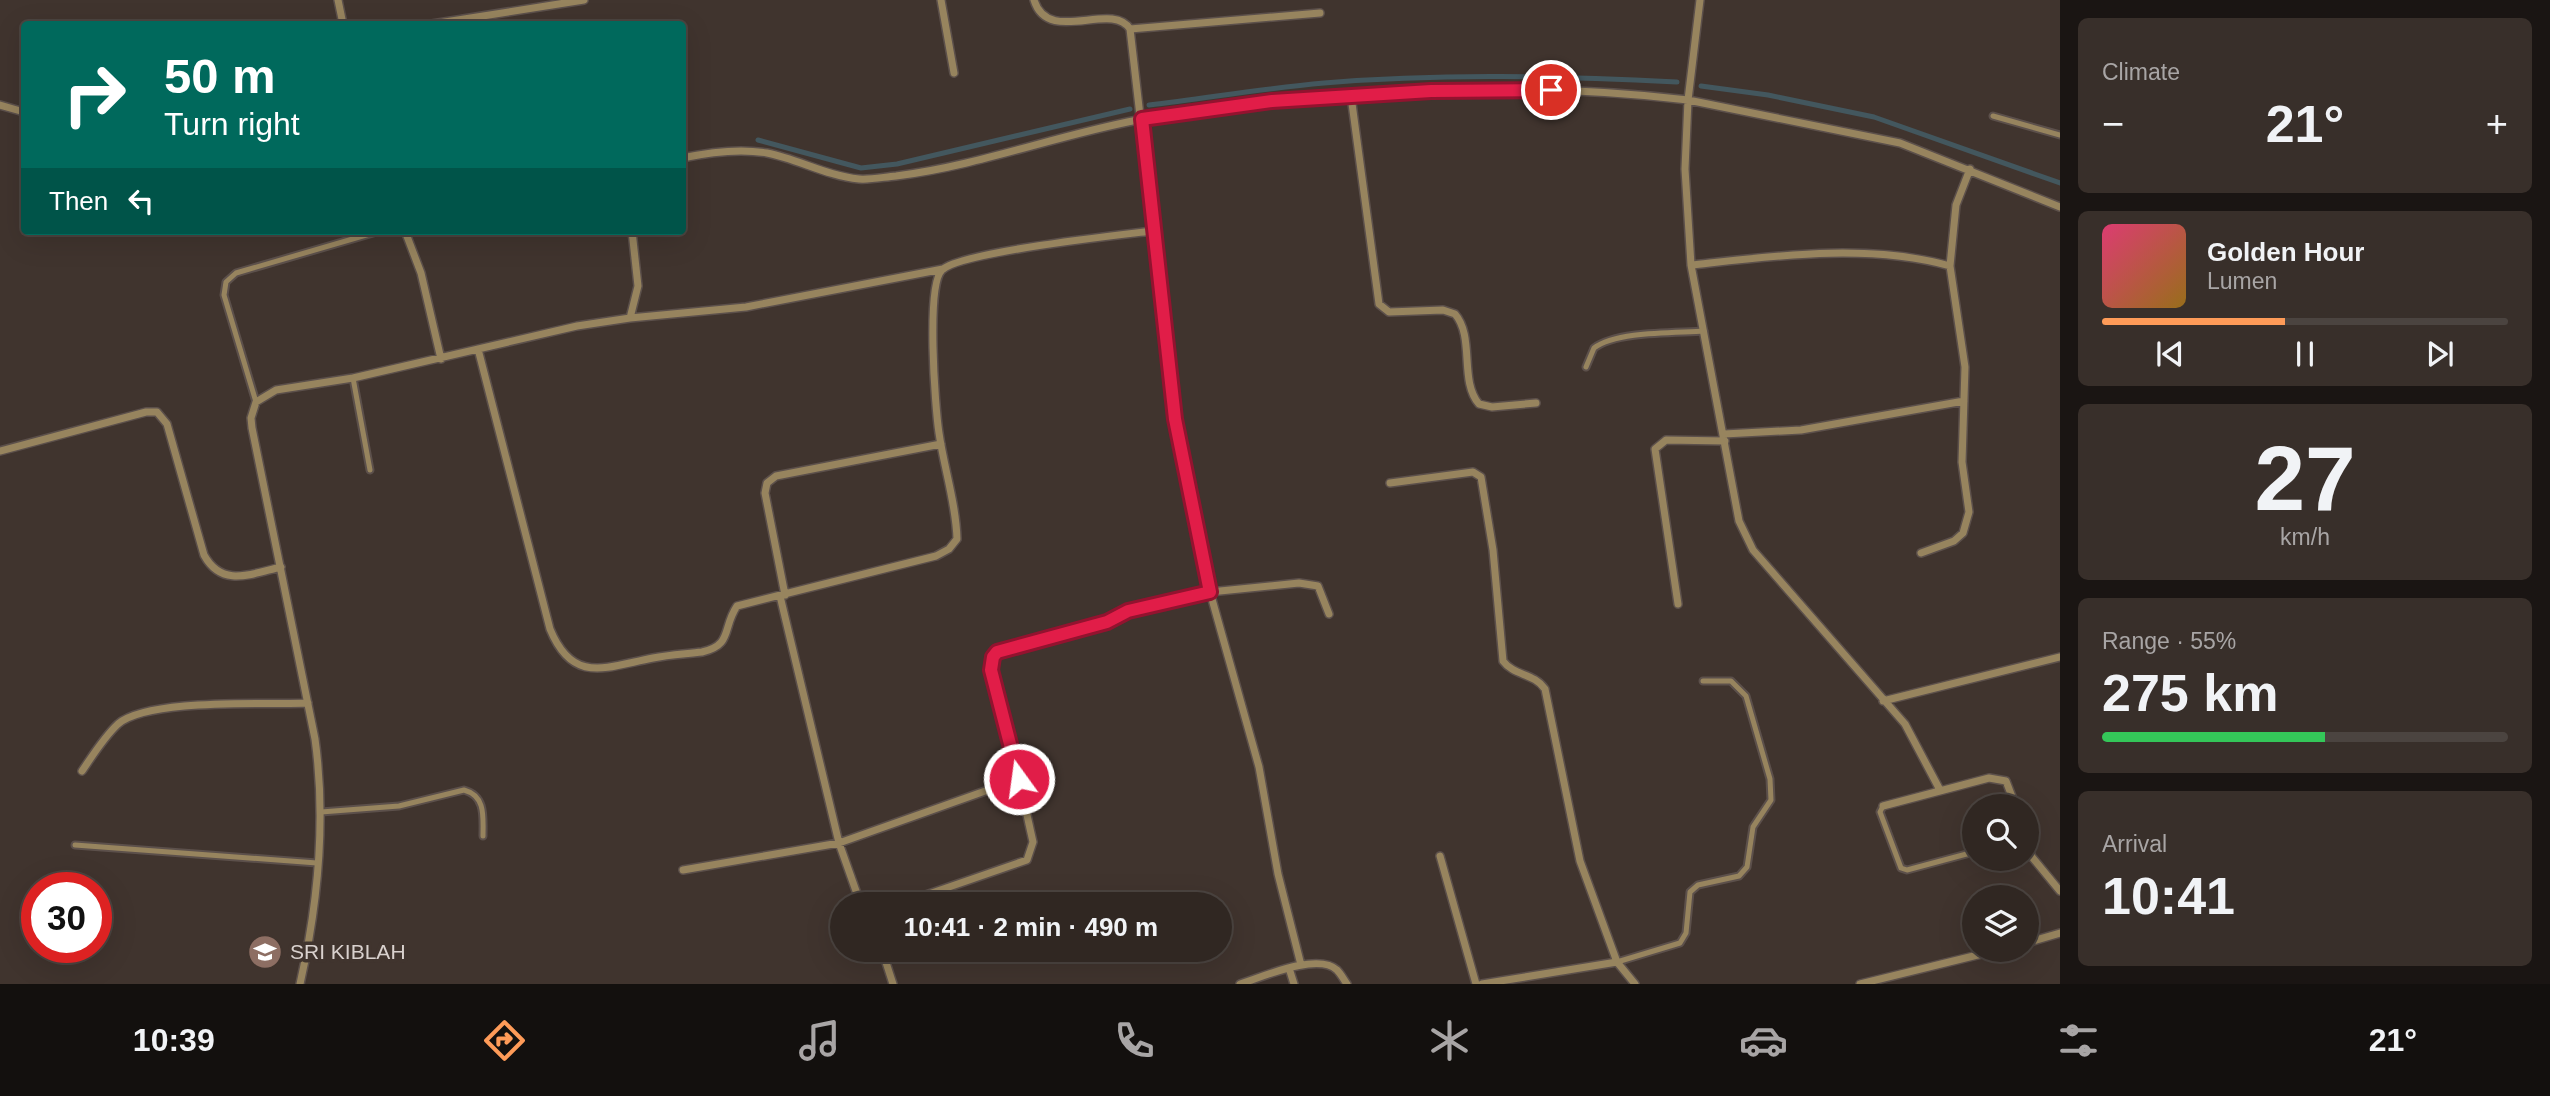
<!DOCTYPE html>
<meta charset="utf-8">
<style>
:root{--surface:#302722;--page:#382f2a;--text:#f1f3f6;--muted:#a8a5a5;--line:#4b4440;--accent:#fe9b58}
body{margin:0;font-family:Arial,sans-serif;background:var(--page);color:var(--text);height:100vh;display:flex;flex-direction:column;font-size:26px;white-space:nowrap}
*{box-sizing:border-box;margin:0}
p{font-size:23px;color:var(--muted)}
.icon{flex:none;width:38px;height:38px;fill:none;stroke:currentColor;stroke-width:2;stroke-linecap:round;stroke-linejoin:round}
.map{position:relative;flex:1;overflow:hidden}
.panel{display:flex;flex-direction:column;gap:18px;padding:18px;background:#1a1513;width:490px}
.panel>*{flex:none}
.hud{position:absolute;left:21px;top:21px;width:665px;height:214px;border-radius:7px;box-shadow:0 7px 28px #0002,0 0 0 2px var(--line);background:#00695c;color:#fff;overflow:hidden}
.buttons{position:absolute;left:1962px;top:794px;display:grid;gap:14px}
.buttons a{display:grid;place-items:center;width:77px;height:77px;border-radius:50%;background:var(--surface);box-shadow:0 7px 28px #0002,0 0 0 2px var(--line);font-size:35px}
.speed{position:absolute;left:21px;top:872px;display:flex;gap:14px;font-size:35px;font-weight:700;text-align:center}
.speed>*{display:grid;place-content:center;width:91px;height:91px;border-radius:50%;background:var(--surface);box-shadow:0 7px 28px #0002,0 0 0 2px var(--line);line-height:1}
.speed .limit{border:10px solid #d22;background:#fff;color:#111}
.pin{position:absolute;display:grid;place-items:center;width:60px;height:60px;color:#fff;margin:-30px;border:4px solid #fff;border-radius:50%;box-shadow:0 2px 7px #0007}
.me{position:absolute;width:77px;margin:-38px;rotate:346deg;stroke-linejoin:round;filter:drop-shadow(0 0 5px #0008)}
.turn{display:flex;align-items:center;gap:24px;height:147px;padding:0 28px;font-size:32px}
.turn .icon{width:91px;height:91px;stroke-width:2.5}
.turn b{display:block;font-size:49px;line-height:60px}
.then{display:flex;align-items:center;height:66px;padding:0 28px;background:#0003;gap:14px;font-size:26px}
.big{font-size:52px;font-weight:700;line-height:1.1}
.panel .card{flex:1;display:flex;flex-direction:column;justify-content:center;gap:10px;min-width:0;padding:0 24px;border-radius:10px;background:var(--page)}
.panel .dial{align-items:center;gap:0}
.dial b{font-size:91px;line-height:1}
.song{display:flex;align-items:center;gap:21px}
.cover{width:84px;height:84px;border-radius:10px;background:linear-gradient(135deg,hsl(340 70% 55%),hsl(40 70% 35%))}
.played{height:7px;border-radius:4px;background:linear-gradient(90deg,var(--accent) 45%,var(--line) 45%)}
.keys{display:flex;justify-content:space-around;direction:ltr}
.heat{display:flex;justify-content:space-between;align-items:center;font-size:38px;direction:ltr}
.charge{height:10px;border-radius:5px;background:linear-gradient(90deg,#34c759 55%,var(--line) 0)}
.trip{position:absolute;left:830px;top:892px;width:402px;height:70px;border-radius:35px;background:var(--surface);box-shadow:0 7px 28px #0002,0 0 0 2px var(--line);font-weight:700;line-height:70px;text-align:center}
.tab-bar{display:flex;height:112px;justify-content:space-around;align-items:center;background:#13100e;color:var(--muted)}
.tab-bar .icon{width:49px;height:49px}
.tab-bar .on{color:var(--accent)}
.tab-bar b{font-size:32px;color:var(--text)}
main{display:flex;flex:1;min-height:0}
.map>svg:first-child{display:block}
.lines{fill:none;stroke-linecap:round;stroke-linejoin:round}
.stream{stroke:#43575e;stroke-width:5}
.lane-casing{stroke:#5c504b;stroke-width:9}
.street-casing{stroke:#5c504b;stroke-width:10}
.lane{stroke:#97845e;stroke-width:5}
.street{stroke:#97845e;stroke-width:7}
.route-casing{stroke:#92132f;stroke-width:18}
.route{stroke:#e11d48;stroke-width:12}
.labels{text-anchor:middle;stroke-width:7;stroke-linejoin:round;paint-order:stroke}
.poi-label{font-size:21px;fill:#d9d1ce;stroke:#40342e;text-anchor:start}
</style>
<main>
<div class="map">
<svg width="2060" height="984" viewBox="0 0 2060 984">
<rect width="100%" height="100%" fill="#40342e"/>
<g class="lines">
<!-- stream -->
<path class="stream" d="M1701 86 1768 95 1874 117 2060 183
M1149 105C1208 98 1266 88 1324 83 1442 73 1560 76 1677 82
M758 140 861 168 897 164 1130 109"/>
<!-- lane casing -->
<g class="lane-casing">
<path id="lane" d="M1993 116 2060 135
M1586 367 1594 348C1616 331 1675 333 1704 331
M353 378 370 470
M256 402 224 295 226 282 236 273 380 231
M1883 806 1880 812 1901 868 1907 870 1974 852
M321 812 399 806 464 790C486 796 483 817 483 836
M75 845 317 863
M1617 962 1680 943 1686 933 1690 892 1698 885 1739 876 1747 867 1753 827 1771 800 1770 779 1746 696 1731 681H1703"/>
</g>
<!-- street casing -->
<g class="street-casing">
<path id="street" d="M338 0 343 24
M941 0 954 73
M1034 0C1048 46 1112 0 1130 29L1175 419 1192 515 1210 592 1259 767 1278 874 1301 965
M1700 0 1688 100 1900 143 2060 207
M432 24 584 0
M1130 29 1320 13
M1351 96 1379 304 1389 312 1443 310 1455 314C1475 337 1459 381 1479 404L1492 407 1536 403
M0 105 24 112
M682 158C710 152 739 148 767 153 798 159 827 176 859 179 870 180 884 177 896 176 978 166 1057 135 1138 120 1311 88 1514 80 1688 100L1685 169 1691 265 1739 521 1753 550 1905 724 1940 790
M405 231 421 273 441 359
M1691 265C1774 256 1868 243 1950 266
M630 318 638 286 632 231
M478 349 550 629C573 685 606 667 653 658 669 655 686 654 702 652 733 645 722 628 737 606L936 556 949 549 957 539C956 503 944 468 939 433 935 407 926 285 942 270 960 252 1119 235 1152 231
M1724 434 1801 430 1964 401
M0 451 146 412H157L167 424 204 555C222 588 251 574 281 567
M1390 483 1473 472 1481 477 1493 550 1503 661C1514 676 1534 673 1545 689L1580 861 1617 962
M1921 553 1954 541 1963 533 1969 512 1962 462 1965 367 1950 266 1956 205 1970 169
M785 595 765 493 767 483 776 476 941 444
M780 596 839 843 861 905
M1678 604 1655 449 1666 440 1725 441
M1883 701 2060 657
M82 771C93 755 104 737 118 724 149 698 266 705 308 703
M1883 806 1989 778 2006 781 2016 807
M2026 843 2032 857 2060 891
M1440 856 1476 984
M683 870 839 843 1019 779 991 670 993 657 1003 649 1107 622 1128 611 1210 592 1299 583 1318 586 1329 614
M897 905 1027 860 1033 842 1019 779
M2026 943 2060 933
M882 950 893 984
M1289 968 1294 984
M300 984C318 904 326 819 315 739L252 428 251 418 256 402 276 390 353 378 577 326 630 318 746 307 943 269
M1240 984C1262 977 1318 952 1337 970 1341 974 1344 980 1347 984
M1482 984 1617 962 1635 984
M1860 984 1998 950"/>
</g>
<!-- lane -->
<use href="#lane" class="lane"/>
<!-- street -->
<use href="#street" class="street"/>
</g>
<g class="lines">
<!-- route casing -->
<g class="route-casing">
<path id="route" d="M1019 779 991 670 993 657 997 652 1107 622 1128 611 1210 592 1175 419 1142 119 1272 101 1431 91 1551 90"/>
</g>
<!-- route -->
<use href="#route" class="route"/>
</g>
<!-- icons -->
<defs>
<g id="school-disc" transform="scale(1.75)"><circle r="9.5" fill="#8d6e63" stroke="#40342e"/><path d="M0-5L7-2L0 1L-7-2ZM-4 1L0 2.5L4 1V4Q0 6-4 4Z" fill="#fff"/></g>
</defs>
<g fill-rule="evenodd">
<use href="#school-disc" x="265" y="952"/>
</g>
<g class="labels">
<!-- poi labels -->
<g class="poi-label">
<text x="290" y="959">SRI KIBLAH</text>
</g>
</g>
</svg>
<div class="buttons">
<a><svg class="icon" aria-label="search" viewBox="0 0 24 24"><circle cx="10" cy="10" r="6"/><path d="M15 15l6 6"/></svg></a>
<a><svg class="icon" aria-label="layers" viewBox="0 0 24 24"><path d="M12 4l9 5-9 5-9-5zM3 14l9 5 9-5"/></svg></a>
</div>
<div class="speed"><div class="limit">30</div></div>
<div class="pin" style="left:1551px;top:90px;background:#d93025"><svg class="icon" aria-label="arrive" viewBox="0 0 24 24"><path d="M6 21V4h12l-3 4 3 4H6"/></svg></div>
<svg class="me" style="left:1019px;top:779px" viewBox="-20 -20 40 40"><circle r="17" fill="#e11d48" stroke="#fff" stroke-width="3"/><path d="M0-11L8 9 0 5-8 9z" fill="#fff"/></svg>
<div class="trip">10:41 · 2 min · 490 m</div>
<div class="hud">
<div class="turn"><svg class="icon" aria-label="right" viewBox="0 0 24 24"><path d="M7 20v-9h11M14 6l5 5-5 5"/></svg><div><b>50 m</b>Turn right</div></div>
<div class="then">Then<svg class="icon" aria-label="left" viewBox="0 0 24 24"><path d="M17 20v-9H6M10 6l-5 5 5 5"/></svg></div>
</div>
</div>
<section class="panel">
<div class="card"><p>Climate</p>
<div class="heat"><a>−</a><b class="big">21°</b><a>+</a></div>
</div>
<div class="card">
<div class="song"><i class="cover"></i><div><b>Golden Hour</b><p>Lumen</p></div></div>
<div class="played"></div>
<div class="keys"><svg class="icon" aria-label="previous" viewBox="0 0 24 24"><path d="M18 5L8 12l10 7zM5 5v14"/></svg><svg class="icon" aria-label="pause" viewBox="0 0 24 24"><path d="M8 5v14M16 5v14"/></svg><svg class="icon" aria-label="next" viewBox="0 0 24 24"><path d="M6 5l10 7-10 7zM19 5v14"/></svg></div>
</div>
<div class="card dial"><b>27</b><p>km/h</p></div>
<div class="card"><p>Range · 55%</p><b class="big">275 km</b><div class="charge"></div></div>
<div class="card"><p>Arrival</p><b class="big">10:41</b></div>
</section>
</main>
<nav class="tab-bar">
<b>10:39</b>
<svg class="icon on" aria-label="directions" viewBox="0 0 24 24"><path d="M12 3l9 9-9 9-9-9zM9 14v-3h6M13 9l2 2-2 2"/></svg>
<svg class="icon" aria-label="music" viewBox="0 0 24 24"><path d="M9 18V5l10-2v13"/><circle cx="6" cy="18" r="3"/><circle cx="16" cy="16" r="3"/></svg>
<svg class="icon" aria-label="phone" viewBox="0 0 24 24"><path d="M5 4h4l2 5-3 2q2 4 5 5l2-3 5 2v4C11 20 4 13 5 4z"/></svg>
<svg class="icon" aria-label="climate" viewBox="0 0 24 24"><path d="M12 3v18M4 7l16 10M4 17L20 7"/></svg>
<svg class="icon" aria-label="car" viewBox="0 0 24 24"><path d="M5 17H2v-5l4-1 3-4h7l3 4 3 1v5h-3M9 17h6M6 11h13"/><circle cx="7" cy="17" r="2"/><circle cx="17" cy="17" r="2"/></svg>
<svg class="icon" aria-label="filters" viewBox="0 0 24 24"><path d="M4 7h16M4 17h16"/><circle cx="9" cy="7" r="2"/><circle cx="15" cy="17" r="2"/></svg>
<b>21°</b>
</nav>
